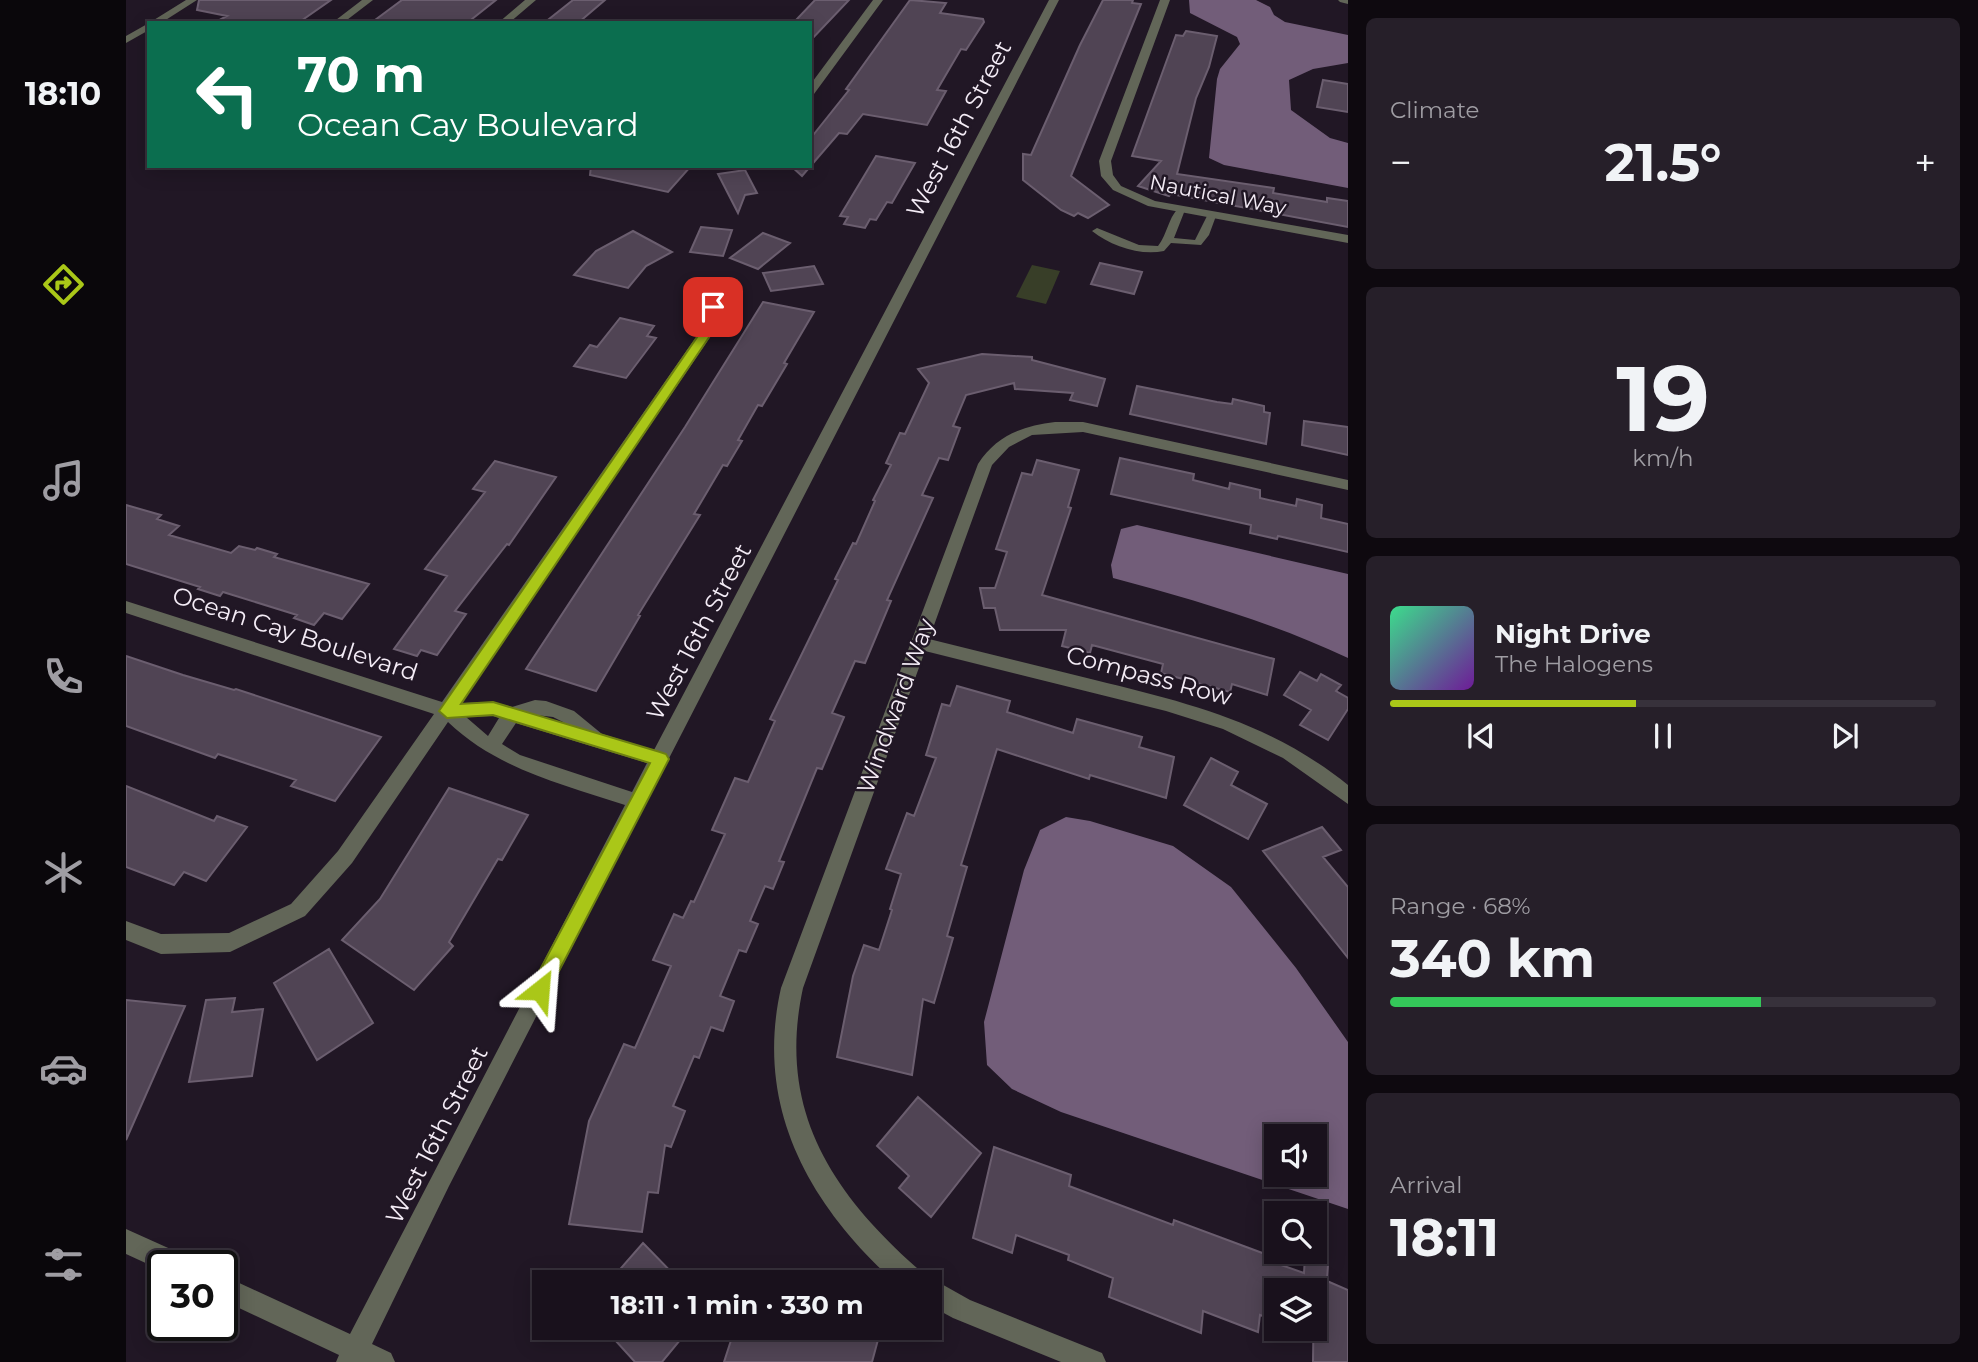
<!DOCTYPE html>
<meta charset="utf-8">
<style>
:root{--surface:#19111c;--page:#261f29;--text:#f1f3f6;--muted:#9f9da3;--line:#37313b;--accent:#aac718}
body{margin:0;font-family:Montserrat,sans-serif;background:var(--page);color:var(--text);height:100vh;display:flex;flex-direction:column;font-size:26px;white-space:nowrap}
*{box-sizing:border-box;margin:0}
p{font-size:23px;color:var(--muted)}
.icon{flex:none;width:38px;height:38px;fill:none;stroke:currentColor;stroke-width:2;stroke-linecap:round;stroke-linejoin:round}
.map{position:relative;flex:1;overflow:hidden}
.side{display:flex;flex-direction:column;gap:18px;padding:18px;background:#0e090f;width:630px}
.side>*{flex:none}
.hud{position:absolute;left:21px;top:21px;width:665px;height:147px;border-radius:0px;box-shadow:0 4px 18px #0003,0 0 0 2px var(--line);background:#0b6e4f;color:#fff;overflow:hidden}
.buttons{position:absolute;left:1138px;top:1124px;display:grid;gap:14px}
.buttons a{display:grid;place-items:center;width:63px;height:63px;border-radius:0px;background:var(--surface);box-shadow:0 4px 18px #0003,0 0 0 2px var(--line);font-size:35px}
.speed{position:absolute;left:21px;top:1250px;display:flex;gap:14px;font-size:35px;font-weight:700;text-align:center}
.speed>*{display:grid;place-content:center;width:91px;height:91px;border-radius:50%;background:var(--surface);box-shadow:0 4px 18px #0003,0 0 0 2px var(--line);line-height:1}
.speed .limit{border:4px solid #111;border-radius:10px;background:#fff;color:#111}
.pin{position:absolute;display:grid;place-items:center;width:60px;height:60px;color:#fff;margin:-30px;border-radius:14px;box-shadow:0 4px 10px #0006}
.me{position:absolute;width:77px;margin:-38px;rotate:28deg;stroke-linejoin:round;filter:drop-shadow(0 0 5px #0008)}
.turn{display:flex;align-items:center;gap:24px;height:147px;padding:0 35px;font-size:32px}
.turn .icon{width:91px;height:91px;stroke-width:2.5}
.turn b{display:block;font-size:49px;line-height:60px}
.big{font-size:52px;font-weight:700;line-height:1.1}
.side .card{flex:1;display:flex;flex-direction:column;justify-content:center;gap:10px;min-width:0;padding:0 24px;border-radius:10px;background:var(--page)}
.side .dial{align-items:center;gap:0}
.dial b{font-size:91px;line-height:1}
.song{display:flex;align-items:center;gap:21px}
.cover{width:84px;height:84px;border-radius:10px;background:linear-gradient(135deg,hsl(150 70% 55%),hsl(280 70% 35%))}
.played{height:7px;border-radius:4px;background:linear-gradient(90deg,var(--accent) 45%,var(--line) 45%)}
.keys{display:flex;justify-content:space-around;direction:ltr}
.heat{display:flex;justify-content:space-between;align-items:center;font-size:38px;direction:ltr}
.charge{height:10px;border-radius:5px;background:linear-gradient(90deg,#34c759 68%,var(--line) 0)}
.trip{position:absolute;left:406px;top:1270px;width:410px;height:70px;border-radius:0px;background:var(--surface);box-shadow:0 4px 18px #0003,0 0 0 2px var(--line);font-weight:700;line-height:70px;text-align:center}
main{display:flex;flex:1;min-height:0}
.menu{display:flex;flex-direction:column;width:126px;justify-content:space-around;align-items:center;background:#0a070b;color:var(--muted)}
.menu .icon{width:49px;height:49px}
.menu .active{color:var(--accent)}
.menu b{font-size:32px;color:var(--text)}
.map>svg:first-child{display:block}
.green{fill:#383e28}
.water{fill:#725d79;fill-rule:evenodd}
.building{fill:#504454;stroke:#6b5e6f;stroke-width:2}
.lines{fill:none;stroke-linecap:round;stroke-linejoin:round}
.service{fill:#626658;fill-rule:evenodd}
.minor{fill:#626658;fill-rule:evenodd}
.route{fill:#aac718;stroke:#6e8110;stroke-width:2}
.labels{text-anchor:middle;stroke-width:5;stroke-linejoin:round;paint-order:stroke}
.far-street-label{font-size:21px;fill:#f4ecf6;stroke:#211725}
.street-label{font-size:24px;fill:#f4ecf6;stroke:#211725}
</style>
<main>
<nav class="menu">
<b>18:10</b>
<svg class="icon active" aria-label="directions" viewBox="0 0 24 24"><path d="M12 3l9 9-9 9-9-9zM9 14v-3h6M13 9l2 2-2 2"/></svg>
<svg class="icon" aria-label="music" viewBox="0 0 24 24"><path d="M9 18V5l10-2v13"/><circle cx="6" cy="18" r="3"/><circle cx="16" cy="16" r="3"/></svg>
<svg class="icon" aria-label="phone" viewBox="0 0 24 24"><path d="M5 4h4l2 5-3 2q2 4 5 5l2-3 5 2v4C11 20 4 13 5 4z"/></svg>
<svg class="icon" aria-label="climate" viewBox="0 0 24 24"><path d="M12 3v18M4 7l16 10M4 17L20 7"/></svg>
<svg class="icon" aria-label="car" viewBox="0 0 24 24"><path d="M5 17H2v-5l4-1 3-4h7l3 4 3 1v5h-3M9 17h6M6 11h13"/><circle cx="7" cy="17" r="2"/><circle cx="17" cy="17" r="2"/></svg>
<svg class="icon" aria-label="filters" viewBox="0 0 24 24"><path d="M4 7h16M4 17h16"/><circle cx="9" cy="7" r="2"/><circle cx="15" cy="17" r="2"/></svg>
</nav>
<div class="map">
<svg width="1222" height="1362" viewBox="0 0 1222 1362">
<rect width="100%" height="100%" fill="#211725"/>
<!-- green -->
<path class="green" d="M906 265 934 271 920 304 890 297Z"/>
<!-- water -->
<path class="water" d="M1063 0H1130L1144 7 1148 15 1159 22 1222 35V63L1187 69 1163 80 1165 110 1204 138 1222 143V188L1098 165 1083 158 1091 79 1094 69 1114 44 1111 37 1064 13Z
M1011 525 1222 574V658C1146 622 1068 600 987 578L985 565 995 529Z
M940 817 964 821 1047 846 1105 887 1170 968 1222 1042V1209L935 1112 886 1089 861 1065 858 1022 898 870 914 830ZM1150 1136H1188V1174H1150Z"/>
<!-- building -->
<path class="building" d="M73 0H205L172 23H88L101 16 71 10Z
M276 0H370L341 23H245Z
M447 0H479L452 23H418Z
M689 0H723L684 41V22L670 20Z
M784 0 820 3 814 13 857 19 858 22 840 50 835 49 811 90 820 91 801 125 737 114 721 134 713 133 676 176 665 166H684V139L723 90 720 89Z
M977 0H1007L1006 3 1015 4 945 176 983 205 962 218 952 213 948 216 935 210 897 180V154L905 155 954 45Z
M1060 31 1091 36 1083 67 1070 98 1051 174 1148 188 1147 193 1201 202V198L1222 201V227L1045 194 1043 196 1012 186 1035 161 1006 156 1050 35 1057 36Z
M1197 80 1222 84V112L1191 107Z
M750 156 789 163 766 203 761 202 750 220 744 219 739 228 718 224 722 217 714 216Z
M465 166H565L542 192 464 175Z
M619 170 631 193 619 195 612 213 592 174Z
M575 227 606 230 597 256 564 252Z
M507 231 546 252 520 266 502 288 448 275 470 251Z
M637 233 664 243 632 269 604 258Z
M974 263 1016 272 1008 294 965 284Z
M688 266 697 284 645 291 637 273Z
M637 302 688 312 658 363 661 364 636 406 632 405 612 440 616 441 601 466 597 465 568 514 574 515 512 615 514 616 470 691 400 669 559 427Z
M494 318 528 326 521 336 530 338 500 378 448 366 464 345 471 347Z
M856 354 906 357V360L979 379 971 406 944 400 947 393 889 389 888 383 840 395 827 426 834 428 822 460 813 458 796 495 807 498 761 600 765 601 739 663 729 661 706 713 718 717 696 769 691 768 653 861 658 862 647 889 639 886 624 921 632 924 620 952 613 950 594 996 608 1001 597 1031 585 1027 573 1058 568 1056 547 1106 559 1111 545 1147 539 1145 532 1193 522 1192 516 1232 443 1224 463 1121 498 1044 509 1048 545 966 527 960 548 914 557 918 565 901 568 902 599 834 586 830 609 778 622 782 649 721 644 719 712 580 709 579 727 543 730 544 749 501 747 500 765 465 760 463 774 433 779 434 803 383 792 369Z
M1011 386 1091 402 1106 404 1107 399 1138 406V412L1144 413 1140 444 1004 414Z
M1178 421 1222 427V455L1176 445Z
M994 458 1068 474 1067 480 1103 489 1104 483 1134 490V498L1170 506 1171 499 1196 505 1195 518 1222 524V552L1152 536 1151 539 1124 533 1125 525 985 494Z
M911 460 953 470 942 507 945 508 916 595 1148 659 1141 695 1106 684 1104 692 1035 673 1037 664 966 645 964 653 936 646 940 630H874L869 608H858L854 588H869L881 552 870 549 896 473 906 475Z
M369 461 430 477 383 545 381 544 329 611 340 614 311 655 295 650 291 656 268 649 321 576 299 569 359 492 347 489Z
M0 505 35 515 31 519 53 526 43 535 105 553 113 546 129 550 131 548 151 554 148 557 243 584 216 619 198 613 188 625 168 618 171 615 97 592 94 596 72 589 74 587 0 564Z
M0 656 57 675 108 690 110 689 255 737 209 801 165 786 170 780 92 754 89 758 0 726Z
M1174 672 1191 681 1195 674 1215 685 1210 691 1222 698V709L1202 740 1174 725 1185 710 1158 695Z
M831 686 884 701 881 712 947 733 951 719 1016 737 1013 747 1048 757 1040 798 964 775 963 779 871 749 835 865 841 867 821 936 827 938 808 1003 797 999 786 1075 711 1057 727 976 738 945 753 950 766 910 764 909 775 874 760 869 781 813 788 816 810 758 800 755 816 704 824 706Z
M1085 758 1112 772 1105 785 1141 804 1122 839 1058 805Z
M0 786 88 821 91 816 121 827 80 881 58 872 48 885 0 867Z
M323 788 402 815 376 860 372 859 323 942 327 946 288 990 216 940 254 899Z
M1196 827 1215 850 1197 857 1222 887V958L1137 851Z
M203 949 247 1023 191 1060 148 983Z
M109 998 106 1012 137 1009 126 1076 63 1082 80 1000Z
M0 1000 59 1006 0 1140Z
M792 1097 855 1153 805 1217 773 1188 783 1176 751 1146Z
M868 1147 945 1175 943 1186 1047 1225 1048 1220 1139 1254 1138 1259 1178 1273 1179 1257 1202 1265 1201 1281 1222 1290V1362H1187L1188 1290H1150V1321L1134 1315 1132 1332 1077 1311 1075 1333 983 1297 987 1278 942 1260 943 1255 890 1235 886 1253 847 1238Z
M517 1243 556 1283H482Z
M478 1328H564L536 1362H509Z
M609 1328H735L753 1336 746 1362H598Z"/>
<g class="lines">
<!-- service -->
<path class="service" d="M1054 207 1059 210 1048 238 1069 240 1082 214 1090 216 1083 235 1075 245 1045 243 1038 251C1014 256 985 246 966 231L971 228 1013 245 1032 246C1041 235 1043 215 1054 207Z"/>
<!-- minor -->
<path class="minor" d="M60 0H71L35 23H23Z
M236 0H247L217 23H206Z
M399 0H410L383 23H372Z
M747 0H757L688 94 684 95V85Z
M923 0H933L323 1186 246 1344 265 1353 269 1362H210L213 1355 96 1300V1275L224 1334 499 805C436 784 371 769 322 722L226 863 179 916 104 952 35 954 0 940V921L35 934 103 933 165 904 212 851 308 714 0 613V601L316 702 577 327 581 307 569 288 571 285H579L593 307 591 327 335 703 367 702 386 707 409 700 420 701 448 711 476 734 528 750ZM410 715 427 717 439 723ZM367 716 373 718 362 736 340 717ZM390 723 521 763 506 792 394 755 376 744Z
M1034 0H1044L985 161 987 175 995 186 1029 201 1222 235V243L1022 206 987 190 975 176 973 161Z
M1212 0H1222V4L1214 2Z
M23 23V30L0 43V36Z
M929 422H957L1222 480V490L957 432 906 435 883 447 866 465 803 639C858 653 914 666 969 680 1063 703 1145 723 1222 785V804L1157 758 1097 729 1040 711 799 651 677 988C650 1112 708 1196 798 1274L800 1280 812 1282 844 1300 976 1353 980 1362H935L827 1318 803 1305V1283H770C683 1205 628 1107 655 988L852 464C870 436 896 426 929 422Z
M0 1229 60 1256 63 1265H37V1271L0 1254Z"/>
</g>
<!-- route -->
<path class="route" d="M587 304 593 307 590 327 335 704 367 702 534 752 540 754 543 759 420 996 414 999 407 996 404 990 407 983 524 763 367 715 321 718 313 711 578 327 581 307Z"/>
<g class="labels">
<!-- far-street labels -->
<g class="far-street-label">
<text transform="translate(1092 195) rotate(11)" y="7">Nautical Way</text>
</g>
<!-- street labels -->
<g class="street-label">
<text transform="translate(833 129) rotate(-62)" y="8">West 16th Street</text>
<text transform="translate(573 632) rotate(-62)" y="8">West 16th Street</text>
<text transform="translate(169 634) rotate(18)" y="8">Ocean Cay Boulevard</text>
<text transform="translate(1023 676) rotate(15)" y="8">Compass Row</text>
<text transform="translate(770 706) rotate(-70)" y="8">Windward Way</text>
<text transform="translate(311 1135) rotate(-63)" y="8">West 16th Street</text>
</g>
</g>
</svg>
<div class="buttons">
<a><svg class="icon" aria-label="sound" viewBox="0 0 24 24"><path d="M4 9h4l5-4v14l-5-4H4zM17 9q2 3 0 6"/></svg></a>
<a><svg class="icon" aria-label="search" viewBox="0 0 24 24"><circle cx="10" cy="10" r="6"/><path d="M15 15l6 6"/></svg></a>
<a><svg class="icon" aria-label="layers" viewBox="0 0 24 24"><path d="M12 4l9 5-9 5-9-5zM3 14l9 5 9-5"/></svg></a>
</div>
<div class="speed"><div class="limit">30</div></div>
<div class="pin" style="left:587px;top:307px;background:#d93025"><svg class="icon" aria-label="arrive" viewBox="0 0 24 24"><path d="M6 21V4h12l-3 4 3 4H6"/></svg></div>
<svg class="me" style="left:414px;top:990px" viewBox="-20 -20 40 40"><path d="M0-17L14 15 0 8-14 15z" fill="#aac718" stroke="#fff" stroke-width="4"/></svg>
<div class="trip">18:11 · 1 min · 330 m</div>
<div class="hud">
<div class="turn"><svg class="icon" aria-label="left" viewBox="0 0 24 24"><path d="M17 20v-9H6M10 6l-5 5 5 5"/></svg><div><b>70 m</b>Ocean Cay Boulevard</div></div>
</div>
</div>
<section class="side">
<div class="card"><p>Climate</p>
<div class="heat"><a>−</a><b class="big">21.5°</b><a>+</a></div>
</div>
<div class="card dial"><b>19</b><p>km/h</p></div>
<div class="card">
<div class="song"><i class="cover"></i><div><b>Night Drive</b><p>The Halogens</p></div></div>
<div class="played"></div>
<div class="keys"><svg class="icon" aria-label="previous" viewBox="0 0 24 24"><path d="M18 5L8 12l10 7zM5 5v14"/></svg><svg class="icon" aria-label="pause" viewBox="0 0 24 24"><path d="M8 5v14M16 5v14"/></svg><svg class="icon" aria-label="next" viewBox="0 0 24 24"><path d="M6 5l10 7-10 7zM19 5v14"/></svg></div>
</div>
<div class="card"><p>Range · 68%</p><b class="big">340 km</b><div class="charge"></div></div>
<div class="card"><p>Arrival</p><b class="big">18:11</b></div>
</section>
</main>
